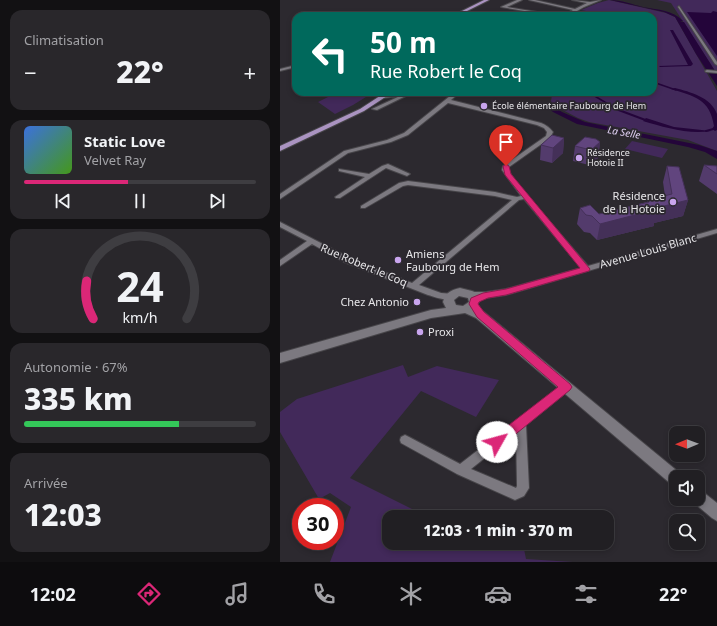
<!DOCTYPE html>
<html lang="fr">
<meta charset="utf-8">
<style>
:root{--surface:#211f23;--page:#29272b;--text:#f1f3f6;--muted:#a2a2a6;--line:#3e3d41;--accent:#db2777}
body{margin:0;font-family:"Noto Sans",sans-serif;background:var(--page);color:var(--text);height:100vh;display:flex;flex-direction:column;font-size:15px;white-space:nowrap}
*{box-sizing:border-box;margin:0}
p{font-size:13px;color:var(--muted)}
.icon{flex:none;width:22px;height:22px;fill:none;stroke:currentColor;stroke-width:2;stroke-linecap:round;stroke-linejoin:round}
.map{position:relative;flex:1;overflow:hidden}
.drawer{display:flex;flex-direction:column;gap:10px;padding:10px;background:#121113;width:280px}
.drawer>*{flex:none}
.hud{position:absolute;left:12px;top:12px;width:365px;height:84px;border-radius:12px;box-shadow:0 2px 6px #0003,0 0 0 1px var(--line);background:#00695c;color:#fff;overflow:hidden}
.needle{width:26px;rotate:269deg}
.tools{position:absolute;left:389px;top:426px;display:grid;gap:8px}
.tools a{display:grid;place-items:center;width:36px;height:36px;border-radius:8px;background:var(--surface);box-shadow:0 2px 6px #0003,0 0 0 1px var(--line);font-size:20px}
.speed{position:absolute;left:12px;top:498px;display:flex;gap:8px;font-size:20px;font-weight:700;text-align:center}
.speed>*{display:grid;place-content:center;width:52px;height:52px;border-radius:50%;background:var(--surface);box-shadow:0 2px 6px #0003,0 0 0 1px var(--line);line-height:1}
.speed .limit{border:6px solid #d22;background:#fff;color:#111}
.pin{position:absolute;display:grid;place-items:center;width:34px;height:34px;color:#fff;margin:-41px -17px;border-radius:50% 50% 50% 0;rotate:-45deg;box-shadow:0 0 4px #0007}
.pin .icon{rotate:45deg}
.me{position:absolute;width:44px;margin:-22px;rotate:52deg;stroke-linejoin:round;filter:drop-shadow(0 0 3px #0008)}
.turn{display:flex;align-items:center;gap:14px;height:84px;padding:0 12px;font-size:18px}
.turn .icon{width:52px;height:52px;stroke-width:2.5}
.turn b{display:block;font-size:28px;line-height:34px}
.big{font-size:30px;font-weight:800;line-height:1.1}
.drawer .tile{flex:1;display:flex;flex-direction:column;justify-content:center;gap:6px;min-width:0;padding:0 14px;border-radius:12px;background:var(--page)}
.drawer .dial{align-items:center;gap:0}
.dial svg{height:104px;overflow:visible;fill:none;stroke:var(--line);stroke-width:7;stroke-linecap:round;text-anchor:middle}
.dial text{fill:var(--text);stroke:none}
.song{display:flex;align-items:center;gap:12px}
.cover{width:48px;height:48px;border-radius:6px;background:linear-gradient(135deg,hsl(220 70% 55%),hsl(100 70% 35%))}
.played{height:4px;border-radius:2px;background:linear-gradient(90deg,var(--accent) 45%,var(--line) 45%)}
.keys{display:flex;justify-content:space-around;direction:ltr}
.heat{display:flex;justify-content:space-between;align-items:center;font-size:22px;direction:ltr}
.charge{height:6px;border-radius:3px;background:linear-gradient(90deg,#34c759 67%,var(--line) 0)}
.trip{position:absolute;left:102px;top:510px;width:232px;height:40px;border-radius:12px;background:var(--surface);box-shadow:0 2px 6px #0003,0 0 0 1px var(--line);font-weight:800;line-height:40px;text-align:center}
.dock{display:flex;height:64px;justify-content:space-around;align-items:center;background:#0d0c0e;color:var(--muted)}
.dock .icon{width:28px;height:28px}
.dock .current{color:var(--accent)}
.dock b{font-size:18px;color:var(--text)}
main{display:flex;flex:1;min-height:0}
.map>svg:first-child{display:block}
.green{fill:#42295a}
.water{fill:#24053a}
.lines{fill:none;stroke-linecap:round;stroke-linejoin:round}
.stream-far1{stroke:#24053a;stroke-width:1.5}
.stream{stroke:#24053a;stroke-width:2}
.pedestrian-casing{stroke:#474549;stroke-width:2}
.minor-casing{stroke:#474549;stroke-width:2}
.tertiary-casing{stroke:#474549;stroke-width:2}
.primary-casing{stroke:#474549;stroke-width:2}
.pedestrian{fill:#7c7980;fill-rule:evenodd}
.minor{fill:#7c7980;fill-rule:evenodd}
.tertiary{fill:#7c7980;fill-rule:evenodd}
.primary{fill:#aa93c1;fill-rule:evenodd}
.wall{fill:#533b6c}
.shaded-wall{fill:#443058}
.building{fill:#61457e;stroke:#443058}
.route{fill:#db2777;stroke:#8e194d}
.poi-dot{fill:#c9a5ee;stroke:#2c292f;stroke-width:1.5}
.labels{text-anchor:middle;stroke-width:3.5;stroke-linejoin:round;paint-order:stroke}
.far-poi-label{font-size:9px;fill:#e7e6e9;stroke:#2c292f;text-anchor:start}
.far-water-label{font-size:10px;font-style:italic;fill:#dfcff2;stroke:#2c292f}
.poi-label{font-size:11px;fill:#e7e6e9;stroke:#2c292f;text-anchor:end}
.street-label{font-size:11px;fill:#e7e6e9;stroke:#2c292f}
</style>
<main>
<section class="drawer">
<div class="tile"><p>Climatisation</p>
<div class="heat"><a>−</a><b class="big">22°</b><a>+</a></div>
</div>
<div class="tile">
<div class="song"><i class="cover"></i><div><b>Static Love</b><p>Velvet Ray</p></div></div>
<div class="played"></div>
<div class="keys"><svg class="icon" aria-label="previous" viewBox="0 0 24 24"><path d="M18 5L8 12l10 7zM5 5v14"/></svg><svg class="icon" aria-label="pause" viewBox="0 0 24 24"><path d="M8 5v14M16 5v14"/></svg><svg class="icon" aria-label="next" viewBox="0 0 24 24"><path d="M6 5l10 7-10 7zM19 5v14"/></svg></div>
</div>
<div class="tile dial"><svg viewBox="0 0 100 80">
<path d="M14 69A42 42 0 1 1 86 69"/>
<path d="M14 69A42 42 0 0 1 9 40" stroke="#db2777"/>
<text x="50" y="56" font-size="32" font-weight="700">24</text>
<text x="50" y="72" font-size="11">km/h</text>
</svg></div>
<div class="tile"><p>Autonomie · 67%</p><b class="big">335 km</b><div class="charge"></div></div>
<div class="tile"><p>Arrivée</p><b class="big">12:03</b></div>
</section>
<div class="map">
<svg width="437" height="562" viewBox="0 0 437 562">
<rect width="100%" height="100%" fill="#2c292f"/>
<!-- green -->
<path class="green" d="M329 0 386 13 395 17 437 91V151L408 140 309 122 298 118 273 105 271 101 272 95 286 92H373V16H325L327 15 301 10 318 3Z
M377 0H437V74L391 3Z
M58 92H94L73 105 55 114 38 102Z
M352 141 388 149 382 158 345 149Z
M123 365 128 377 157 366 219 380 196 417 141 391 70 478 148 517H109V543H201L208 547 243 544 246 559 293 562H50L71 507 50 493 39 499 0 432V412L17 399Z"/>
<!-- water -->
<path class="water" d="M330 0C342 0 351 4 363 7 379 10 392 10 403 21L400 22H404L437 74V86L416 54 395 17 384 12Z
M433 11 437 12V56L407 12 431 13Z
M390 30H393L413 64 411 66 380 67 379 66 408 65Z
M395 88C410 92 431 97 437 114 437 119 437 125 437 130L435 131 432 129 434 126C430 99 414 96 391 89Z
M262 103H269L282 112 305 122 419 145 437 151V159L425 152 408 147 297 124 273 112Z
M366 118 394 127 431 131C408 135 384 127 363 121Z"/>
<g class="lines">
<!-- stream-far1 -->
<path class="stream-far1" d="M373 82 396 90
M308 92 338 110"/>
<!-- stream -->
<path class="stream" d="M336 109 368 121
M426 131 437 128"/>
<!-- pedestrian casing -->
<g class="pedestrian-casing">
<path id="pedestrian" d="M399 6 437 62V65L435 64 398 7Z
M427 70 437 71V73L426 72 425 71Z"/>
</g>
<!-- minor casing -->
<g class="minor-casing">
<path id="minor" d="M237 0H242L227 7 282 16H274L221 7Z
M249 0H255L295 9 307 3 292 0 310 2 321 0 304 7 288 16H283L293 10Z
M16 65V67L0 71V69Z
M128 92H134L97 110 92 109 120 96 103 98H101V96L122 93 124 94Z
M175 92H180L171 100 261 123C266 125 269 127 273 132L270 138 229 167 228 170 238 185 308 266 437 229V233L226 295 206 298 187 296 186 294 187 292H206L226 289 301 268 244 199 239 200 139 285 161 293 174 294 175 296C168 303 156 297 148 295L64 262 32 244 0 266V260L27 241 0 227V222L70 258 132 283 232 200 215 196 128 185 123 186 85 208H81V206L119 183 128 181 215 192 237 197 241 196 222 170 223 166 266 136 267 132 264 128 257 125 168 103 128 135 111 142 68 153 0 199V194L64 151 107 140 124 133Z
M108 164 130 174 127 176 106 168 60 198H56L55 197 85 177 59 171V169L89 174 102 166Z
M286 383 289 384 291 387 289 390 246 425 249 488 244 496 235 500 177 474 121 443 120 440 121 437 125 435 129 437 180 464 283 384ZM236 433 237 486 236 488 191 469Z"/>
</g>
<!-- tertiary casing -->
<g class="tertiary-casing">
<path id="tertiary" d="M180 288 192 291 197 293 199 302 195 308 204 312 401 474 402 477H396V486L391 484 196 318 185 313 151 318 0 363V353L151 310 166 308 163 302C165 293 171 290 180 288ZM179 296 188 298 189 302 183 306 176 305 174 300Z
M418 490 423 492 437 503V521L432 518 413 502 412 499H418Z"/>
</g>
<!-- primary casing -->
<g class="primary-casing">
<path id="primary" d="M204 0H209L177 16H172Z
M106 92H113L84 111 0 151V146L80 109Z"/>
</g>
<!-- pedestrian -->
<use href="#pedestrian" class="pedestrian"/>
<!-- minor -->
<use href="#minor" class="minor"/>
<!-- tertiary -->
<use href="#tertiary" class="tertiary"/>
<!-- primary -->
<use href="#primary" class="primary"/>
</g>
<!-- wall -->
<path class="wall" d="M284 138 283 153 272 163 260 160 261 145Z
M320 142 318 158 309 165 293 161 295 146Z
M424 165 437 166V194L419 181Z
M387 166 408 200 403 216 374 223V226L317 240 310 233 304 232 297 224 300 208 319 214 367 202V200L385 196 383 182Z"/>
<!-- shaded-wall -->
<path class="shaded-wall" d="M284 138 283 153 272 163 273 148Z
M320 142 318 158 309 165 311 150Z
M408 200 403 216 374 223V226L317 240 320 224 376 208Z"/>
<!-- building -->
<path class="building" d="M272 135 284 138 273 148 261 145Z
M305 137 316 139 320 142 311 150 295 146Z
M424 165 437 166V174Z
M387 166 399 167 408 200 376 208 378 209 320 224 312 216 306 215 300 208 310 205 319 214 369 202 367 200 392 194Z"/>
<!-- route -->
<path class="route" d="M226 164 229 166 231 174 310 269 309 271 226 295 208 298 199 302 198 304 204 312 290 384 292 387 290 390 221 446 217 448 212 446 211 442 212 438 278 387 197 317 189 304 191 298 203 293 226 289 300 268 225 175 223 166Z"/>
<!-- markers -->
<g class="poi-dot">
<circle cx="204" cy="106" r="4"/>
<circle cx="299" cy="158" r="4"/>
<circle cx="393" cy="202" r="4"/>
<circle cx="118" cy="260" r="4"/>
<circle cx="137" cy="302" r="4"/>
<circle cx="140" cy="332" r="4"/>
</g>
<g class="labels">
<!-- far-poi labels -->
<g class="far-poi-label">
<text x="212" y="109">École élémentaire Faubourg de Hem</text>
<text x="307" y="156">Résidence<tspan x="307" dy="10">Hotoie II</tspan></text>
</g>
<!-- far-water labels -->
<g class="far-water-label">
<text transform="translate(344 132) rotate(10)" y="4">La Selle</text>
</g>
<!-- poi labels -->
<g class="poi-label">
<text x="385" y="200">Résidence<tspan x="385" dy="13">de la Hotoie</tspan></text>
<text x="126" y="258" text-anchor="start">Amiens<tspan x="126" dy="13">Faubourg de Hem</tspan></text>
<text x="129" y="306">Chez Antonio</text>
<text x="148" y="336" text-anchor="start">Proxi</text>
</g>
<!-- street labels -->
<g class="street-label">
<text transform="translate(368 251) rotate(-16)" y="4">Avenue Louis Blanc</text>
<text transform="translate(84 265) rotate(23)" y="4">Rue Robert le Coq</text>
</g>
</g>
</svg>
<div class="tools">
<a><svg class="needle" viewBox="-14 -14 28 28"><path d="M0-13l5 13h-10z" fill="#e53935"/><path d="M0 13l5-13h-10z" fill="#a2a2a6"/></svg></a>
<a><svg class="icon" aria-label="sound" viewBox="0 0 24 24"><path d="M4 9h4l5-4v14l-5-4H4zM17 9q2 3 0 6"/></svg></a>
<a><svg class="icon" aria-label="search" viewBox="0 0 24 24"><circle cx="10" cy="10" r="6"/><path d="M15 15l6 6"/></svg></a>
</div>
<div class="speed"><div class="limit">30</div></div>
<div class="pin" style="left:226px;top:166px;background:#d93025"><svg class="icon" aria-label="arrive" viewBox="0 0 24 24"><path d="M6 21V4h12l-3 4 3 4H6"/></svg></div>
<svg class="me" style="left:217px;top:442px" viewBox="-20 -20 40 40"><circle r="19" fill="#fff"/><path d="M0-13L10 11 0 6-10 11z" fill="#db2777"/></svg>
<div class="trip">12:03 · 1 min · 370 m</div>
<div class="hud">
<div class="turn"><svg class="icon" aria-label="left" viewBox="0 0 24 24"><path d="M17 20v-9H6M10 6l-5 5 5 5"/></svg><div><b>50 m</b>Rue Robert le Coq</div></div>
</div>
</div>
</main>
<nav class="dock">
<b>12:02</b>
<svg class="icon current" aria-label="directions" viewBox="0 0 24 24"><path d="M12 3l9 9-9 9-9-9zM9 14v-3h6M13 9l2 2-2 2"/></svg>
<svg class="icon" aria-label="music" viewBox="0 0 24 24"><path d="M9 18V5l10-2v13"/><circle cx="6" cy="18" r="3"/><circle cx="16" cy="16" r="3"/></svg>
<svg class="icon" aria-label="phone" viewBox="0 0 24 24"><path d="M5 4h4l2 5-3 2q2 4 5 5l2-3 5 2v4C11 20 4 13 5 4z"/></svg>
<svg class="icon" aria-label="climate" viewBox="0 0 24 24"><path d="M12 3v18M4 7l16 10M4 17L20 7"/></svg>
<svg class="icon" aria-label="car" viewBox="0 0 24 24"><path d="M5 17H2v-5l4-1 3-4h7l3 4 3 1v5h-3M9 17h6M6 11h13"/><circle cx="7" cy="17" r="2"/><circle cx="17" cy="17" r="2"/></svg>
<svg class="icon" aria-label="filters" viewBox="0 0 24 24"><path d="M4 7h16M4 17h16"/><circle cx="9" cy="7" r="2"/><circle cx="15" cy="17" r="2"/></svg>
<b>22°</b>
</nav>
